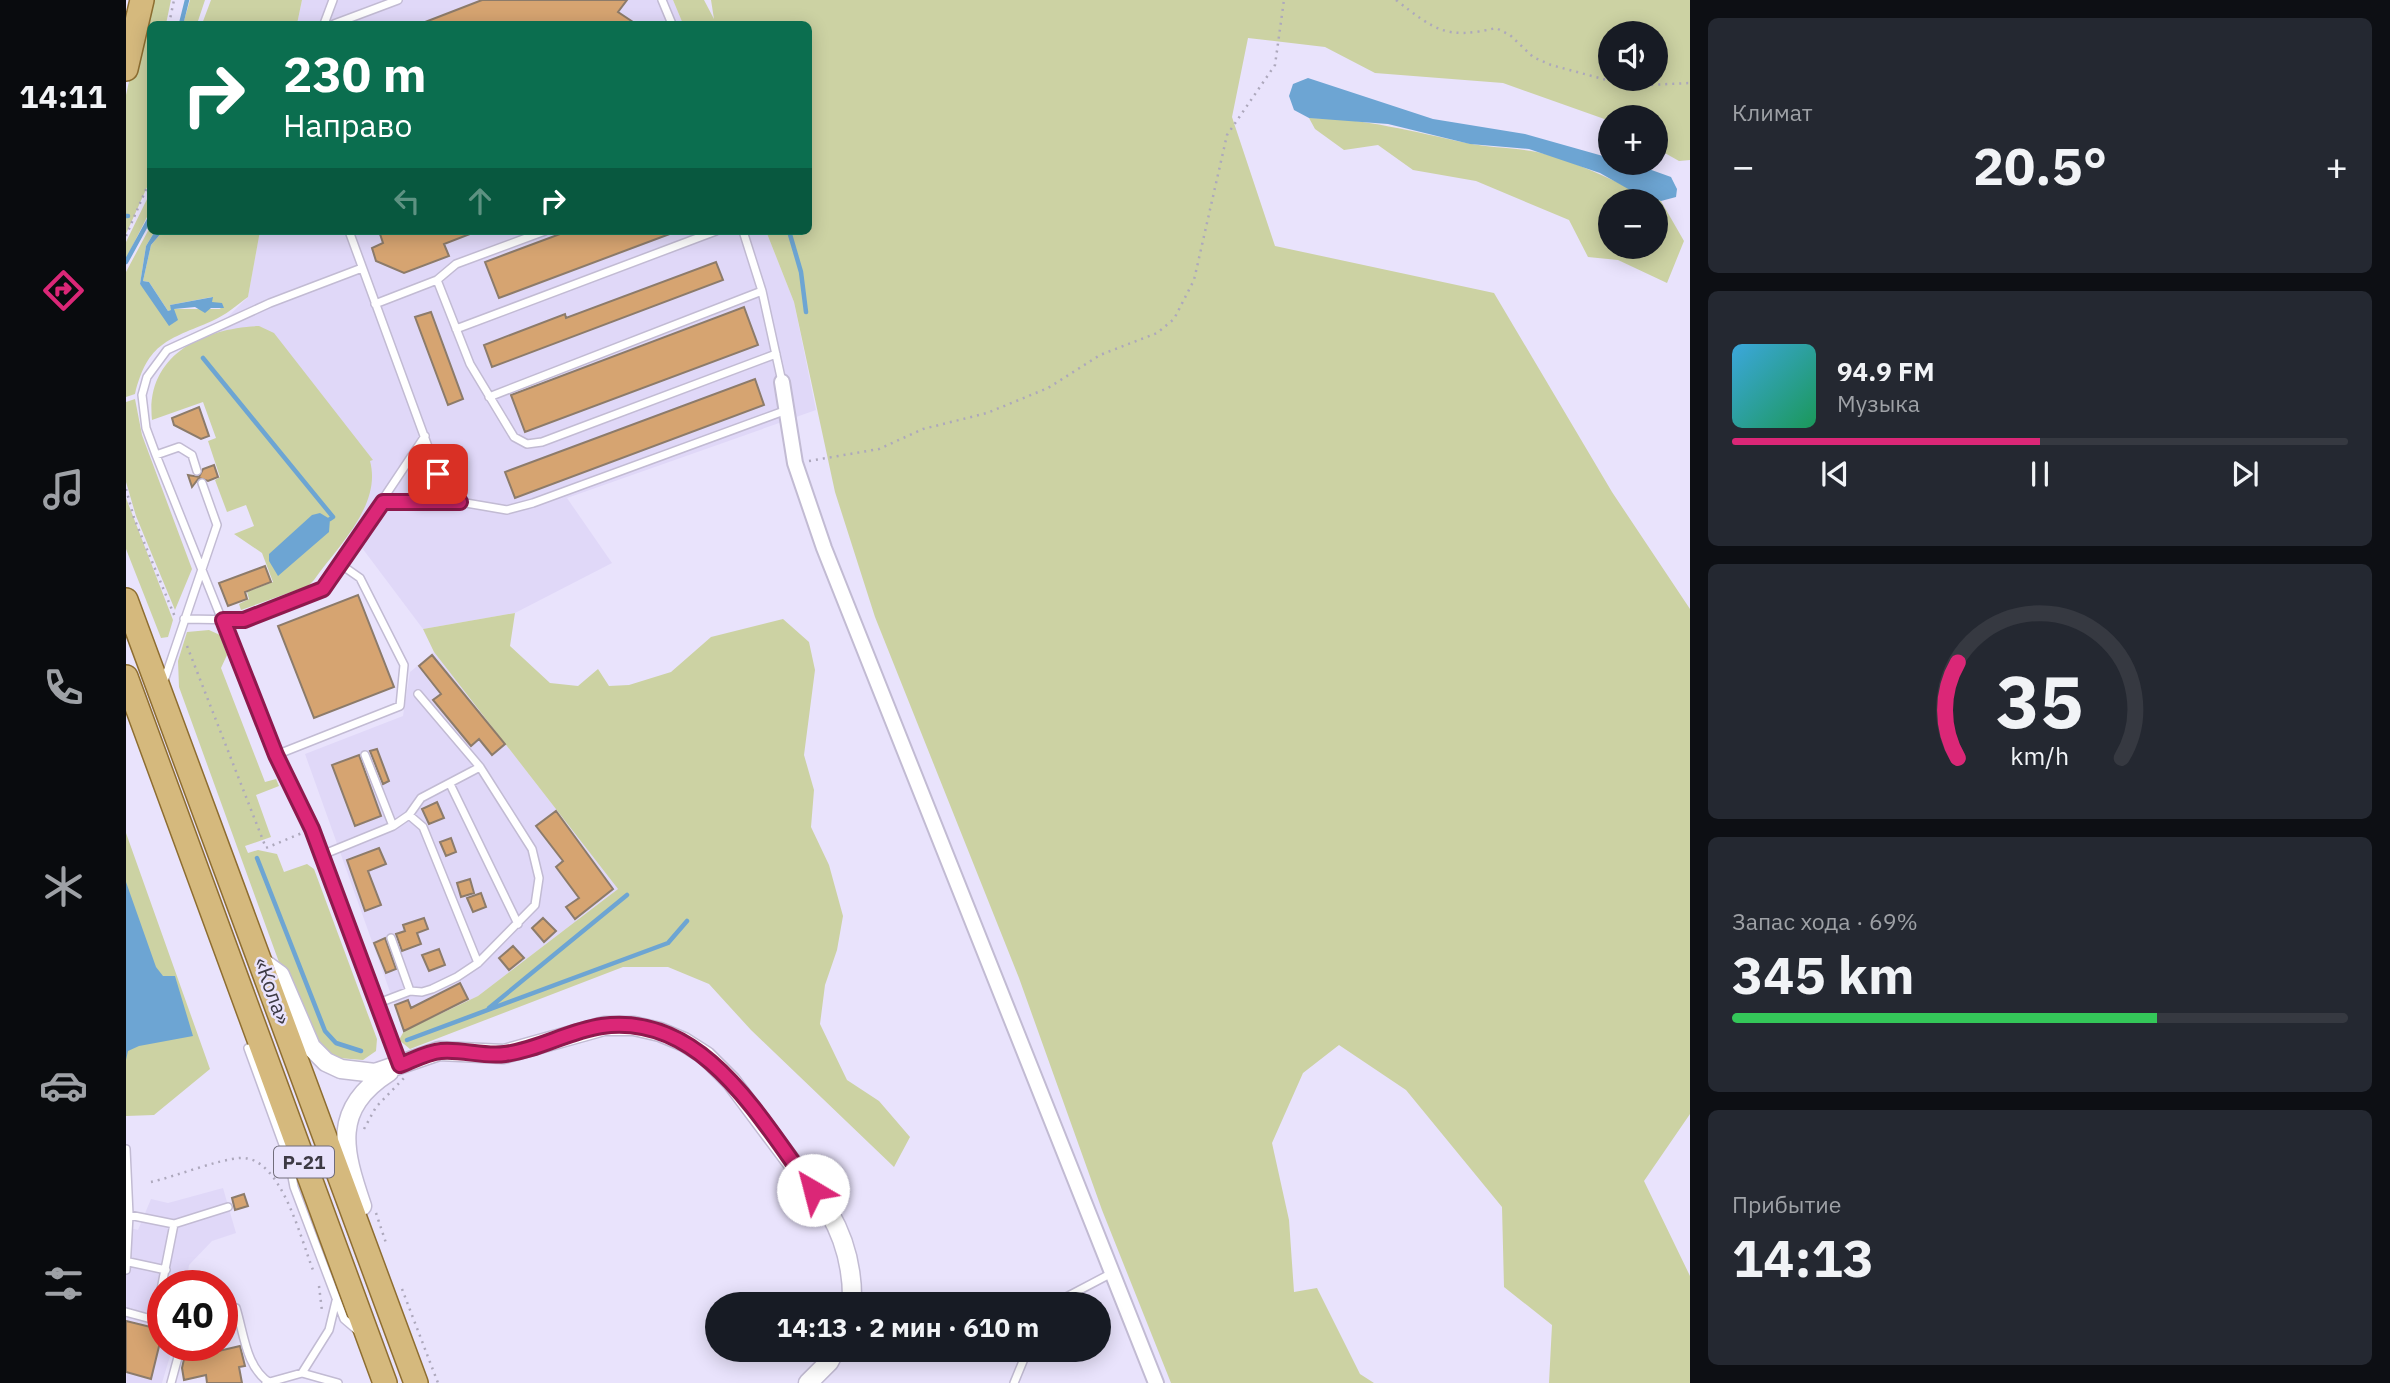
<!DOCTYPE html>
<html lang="ru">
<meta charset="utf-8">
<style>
:root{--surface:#171b24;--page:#242831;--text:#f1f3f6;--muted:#9ea1a6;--line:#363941;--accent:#db2777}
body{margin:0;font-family:"IBM Plex Sans",sans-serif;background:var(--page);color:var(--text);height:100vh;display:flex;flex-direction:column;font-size:26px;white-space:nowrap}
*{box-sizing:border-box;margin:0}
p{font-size:23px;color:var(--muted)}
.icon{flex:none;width:38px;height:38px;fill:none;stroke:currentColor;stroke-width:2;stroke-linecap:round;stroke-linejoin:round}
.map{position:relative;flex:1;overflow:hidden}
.side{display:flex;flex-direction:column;gap:18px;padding:18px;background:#0d0f14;width:700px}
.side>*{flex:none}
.guide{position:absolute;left:21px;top:21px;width:665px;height:214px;border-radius:10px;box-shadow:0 4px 18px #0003;background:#0b6e4f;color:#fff;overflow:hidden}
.buttons{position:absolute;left:1472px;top:21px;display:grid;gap:14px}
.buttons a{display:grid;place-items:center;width:70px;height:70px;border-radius:50%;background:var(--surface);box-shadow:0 4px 18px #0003;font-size:35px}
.speed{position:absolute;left:21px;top:1270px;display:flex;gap:14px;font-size:35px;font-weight:700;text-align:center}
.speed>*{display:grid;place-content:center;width:91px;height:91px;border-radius:50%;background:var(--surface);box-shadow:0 4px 18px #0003;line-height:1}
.speed .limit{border:10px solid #d22;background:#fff;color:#111}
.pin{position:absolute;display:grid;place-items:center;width:60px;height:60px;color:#fff;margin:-30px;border-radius:14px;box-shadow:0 4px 10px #0006}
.me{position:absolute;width:77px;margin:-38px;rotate:323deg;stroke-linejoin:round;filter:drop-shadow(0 0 5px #0008)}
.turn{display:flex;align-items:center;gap:24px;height:147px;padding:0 21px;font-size:32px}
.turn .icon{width:91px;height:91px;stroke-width:2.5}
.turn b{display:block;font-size:49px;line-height:60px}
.lanes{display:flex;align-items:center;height:66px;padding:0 21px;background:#0003;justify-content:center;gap:35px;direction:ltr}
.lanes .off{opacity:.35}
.big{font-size:52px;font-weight:700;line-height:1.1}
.side .widget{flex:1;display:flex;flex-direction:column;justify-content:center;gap:10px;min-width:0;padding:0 24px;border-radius:10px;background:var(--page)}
.side .dial{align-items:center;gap:0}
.dial svg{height:182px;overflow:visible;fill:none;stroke:var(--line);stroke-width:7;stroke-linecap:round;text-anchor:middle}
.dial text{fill:var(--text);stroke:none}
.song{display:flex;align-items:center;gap:21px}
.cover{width:84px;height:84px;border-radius:10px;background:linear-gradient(135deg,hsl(200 70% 55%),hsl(150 70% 35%))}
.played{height:7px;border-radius:4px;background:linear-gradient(90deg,var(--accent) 50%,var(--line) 50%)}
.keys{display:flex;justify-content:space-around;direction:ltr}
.heat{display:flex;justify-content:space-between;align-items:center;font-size:38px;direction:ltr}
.charge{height:10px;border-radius:5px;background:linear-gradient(90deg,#34c759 69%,var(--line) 0)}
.trip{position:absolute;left:579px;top:1292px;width:406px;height:70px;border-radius:35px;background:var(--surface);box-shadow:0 4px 18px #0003;font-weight:700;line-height:70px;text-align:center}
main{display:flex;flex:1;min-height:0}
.dock{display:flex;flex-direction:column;width:126px;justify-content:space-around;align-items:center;background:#090b0e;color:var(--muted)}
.dock .icon{width:49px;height:49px}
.dock .selected{color:var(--accent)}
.dock b{font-size:32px;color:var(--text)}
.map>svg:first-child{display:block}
.built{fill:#e0d8f8}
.green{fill:#ccd2a3;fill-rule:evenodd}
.water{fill:#6da5d3}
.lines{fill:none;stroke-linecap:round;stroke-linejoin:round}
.stream{stroke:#6da5d3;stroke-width:4.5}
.building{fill:#d6a471;stroke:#8c7b6a;stroke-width:2}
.service-casing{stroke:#c2bbd3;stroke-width:10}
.minor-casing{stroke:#c2bbd3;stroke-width:18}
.tertiary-casing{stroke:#c2bbd3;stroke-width:21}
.primary-casing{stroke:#8e6e31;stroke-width:26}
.path{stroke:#ada8bc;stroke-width:2.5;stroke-dasharray:2 5;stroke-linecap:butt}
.service{stroke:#fff;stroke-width:7}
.minor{stroke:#fff;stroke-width:14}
.tertiary{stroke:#fff;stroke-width:18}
.primary{stroke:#d5b97d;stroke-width:23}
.route-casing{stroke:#8e194d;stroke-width:18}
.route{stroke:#db2777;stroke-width:12}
.labels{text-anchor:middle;stroke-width:5;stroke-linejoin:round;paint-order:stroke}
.shield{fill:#e9e3fc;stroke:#716d7b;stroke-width:2}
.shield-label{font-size:19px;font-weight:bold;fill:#3d3a44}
.street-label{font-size:21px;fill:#3d3a44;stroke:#e9e3fc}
</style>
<main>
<nav class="dock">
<b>14:11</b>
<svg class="icon selected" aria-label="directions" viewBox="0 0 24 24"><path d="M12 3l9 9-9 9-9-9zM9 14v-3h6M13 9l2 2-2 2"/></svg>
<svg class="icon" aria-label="music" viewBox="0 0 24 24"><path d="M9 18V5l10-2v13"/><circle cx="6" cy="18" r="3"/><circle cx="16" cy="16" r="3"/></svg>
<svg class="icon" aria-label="phone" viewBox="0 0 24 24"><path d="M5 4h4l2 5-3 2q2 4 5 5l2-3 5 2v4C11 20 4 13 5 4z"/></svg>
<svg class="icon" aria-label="climate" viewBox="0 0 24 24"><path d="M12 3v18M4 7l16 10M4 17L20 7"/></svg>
<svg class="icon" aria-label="car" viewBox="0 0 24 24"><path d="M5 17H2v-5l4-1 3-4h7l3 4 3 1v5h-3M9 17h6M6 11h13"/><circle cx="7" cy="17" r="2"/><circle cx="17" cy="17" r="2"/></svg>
<svg class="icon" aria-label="filters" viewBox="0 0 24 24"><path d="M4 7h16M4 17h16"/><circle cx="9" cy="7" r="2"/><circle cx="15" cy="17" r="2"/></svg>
</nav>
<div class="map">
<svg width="1564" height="1383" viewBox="0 0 1564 1383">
<rect width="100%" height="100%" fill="#e9e3fc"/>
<!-- built -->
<path class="built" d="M176 0H547L557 24H171Z
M134 231H640L668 302 690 410 441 498 486 563 389 613 297 629 79 339 122 297Z
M308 652 492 889 352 996 278 1031 179 754 277 716 284 672Z
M97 1188 110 1233 86 1241 63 1265 61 1279 67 1286H37V1346H47L36 1383H0V1227L12 1230 25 1199 42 1203Z"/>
<!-- green -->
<path class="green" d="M21 0H45L40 24H24L22 185 0 234V95Z
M64 0H79L71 24H57Z
M85 0H176L171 24H76Z
M547 0H578L588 19 585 0H1564V160L1553 161 1530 148V117H1484V121L1377 83 1249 73 1199 47 1122 38 1106 117 1149 246 1368 293 1486 492 1564 609V1114L1518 1181 1564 1276V1383H1423L1426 1325 1378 1287 1376 1207 1280 1090 1213 1045 1177 1073 1146 1143 1163 1220 1168 1292 1191 1288 1234 1374 1248 1383H1045L976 1210 893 978 749 617 709 492 668 302 640 231H682V24H557ZM1484 33H1530V79H1484Z
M1183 118C1238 118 1288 132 1341 143 1370 149 1398 147 1426 156 1464 167 1498 187 1535 201L1558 241 1541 283 1492 260 1462 257 1443 220 1350 181 1287 170 1252 145 1218 150 1189 129ZM1484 201H1530V247H1484Z
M24 193V211L0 259V242Z
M24 227V231H29L20 246 14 284C27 297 31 312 45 323L47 309H95L86 303V297L44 305 46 310 42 311 23 282 17 281 25 245 37 231H134L122 297C111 305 100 315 86 321 42 340 22 342 9 394L0 397V272Z
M133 326 148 333 247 460 244 461C256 505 212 546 188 580L182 586 115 610 113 604 123 599 121 592 147 582 136 553 108 534 128 526 120 505 101 512 89 480 94 477 82 441 90 438 77 402 26 420C19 355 77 328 133 326Z
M9 399 16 435 66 569 49 610 10 516 0 482V402Z
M0 498 47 620 42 637 35 638 0 549Z
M389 613 384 646 424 683 452 686 472 669 483 686 503 685 545 672 585 637 657 619 683 642 689 670 678 755 688 790 685 827 703 865 717 916 711 950 699 985 694 1024 721 1080 753 1101 784 1137 768 1167 625 1030 583 984 542 967H497L284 1049 273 1040 278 1031 352 996 492 889 308 652 297 629Z
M83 630 94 635 101 655 95 668 139 782 150 779 153 786 130 795 145 837 119 846 122 853 132 850 151 854 158 872 181 864 188 869 251 1039 250 1051 237 1060 213 1058 197 1049 183 1036 158 976 53 687 52 661 61 632Z
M0 833 84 1069 28 1115 0 1116Z"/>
<!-- water -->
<path class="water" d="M1182 78 1307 119 1399 134 1484 158V163H1506L1545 177 1551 189 1550 197 1535 201 1504 190 1474 173 1403 149 1344 144 1262 124 1183 118 1168 110 1163 96 1167 84Z
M29 231H37L25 245 17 281 23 282 42 311 45 310 44 305 87 297 86 302 96 303 98 308H85L79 313 69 307 48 309 52 320 43 326 14 284 20 246Z
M194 513 204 519 203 532 152 576 143 561V554L186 515Z
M0 882 30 967 37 976H49L67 1036 13 1046 2 1051 0 1060Z"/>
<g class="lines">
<!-- stream -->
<path class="stream" d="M55 24 61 0
M0 216H2
M663 231 675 272 680 312
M0 262 24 218
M77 358 207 517 204 519
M131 858 199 1031 210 1043 235 1051
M363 1008 501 895
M281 1040 542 943 561 921"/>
</g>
<!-- building -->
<path class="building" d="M356 0H501L492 12 510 24H294Z
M253 231H349V232L318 244 323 256 278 273 250 261 246 248 257 243Z
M442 231H549V232L373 298 359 262Z
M590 262 597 280 366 367 358 345 439 314 440 318Z
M618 307 632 345 399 432 385 395Z
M305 312 337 399 322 405 289 317Z
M629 379 638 405 389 498 379 472Z
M73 407 83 436 75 439 48 425 46 418Z
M88 465 92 477 82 481 73 478 66 487 62 475 73 477 77 469Z
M139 566 145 582 119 592 121 599 102 606 93 583Z
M232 595 268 687 188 718 152 626Z
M306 655 379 744 366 755 353 739 345 746 307 700 315 694 293 666Z
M251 749 263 781 257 784 244 751Z
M233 755 255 816 229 826 206 765Z
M311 802 318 818 303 824 296 809Z
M430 811 487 889 449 919 440 907 453 898 430 867 437 861 410 826Z
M325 838 330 852 320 856 314 842Z
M253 848 260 864 242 871 255 905 239 911 221 860Z
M344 879 348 893 335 897 331 883Z
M355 893 360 907 347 912 341 898Z
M298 918 302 929 291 933 295 944 276 951 270 934 279 931 277 925Z
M417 918 430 931 418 942 406 928Z
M259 938 270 969 260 973 248 943Z
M387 946 398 958 383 970 373 958Z
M313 949 319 965 303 971 296 955Z
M334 983 342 999 278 1031 269 1005 282 1000 285 1008Z
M118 1194 122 1206 109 1210 106 1198Z
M0 1321 37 1330 25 1379 0 1372Z
M114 1346 119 1366 113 1367 116 1383H81L80 1375 58 1380 56 1368 58 1359Z"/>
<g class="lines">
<!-- service casing -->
<g class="service-casing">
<path id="service" d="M536 0 546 24
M198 24 207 0
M208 24 272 0
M223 231 312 474 334 502 381 510 407 503 658 411
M617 231 636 291 656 382
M236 268 144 303 41 350 21 377 16 395 20 428 30 455 150 755 186 829 274 1064
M311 280 344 364 388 437 401 444 416 442 650 354
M249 304 311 280 330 264 419 231
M330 329 590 231
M363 397 636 291
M30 455 53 447 66 455 71 471
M257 502H334
M58 619 118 620 197 589 299 436
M38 681 91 525 76 483
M150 755 274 706 278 665 234 578 214 564
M239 755 267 826
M324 784 392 924
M283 815 297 827 352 963
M196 855 267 826 283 815 295 798 354 767
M265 938 284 991
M250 1004 284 991 296 992 306 989 331 977 352 963 409 905 413 878 406 849 354 767 292 694
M122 1048 163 1161 168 1187 218 1319 232 1331
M48 1224 102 1207
M3 1262 40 1270
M0 1270 3 1215 0 1149
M927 1304 986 1273
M96 1307 110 1308C118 1334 120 1368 144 1383
M0 1312 29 1320 48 1224 3 1215
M176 1373 203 1330 210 1301
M45 1383 55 1346
M140 1383 176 1373 212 1383
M888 1383 902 1349"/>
</g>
<!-- minor casing -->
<g class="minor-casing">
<path id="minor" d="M656 382 669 463 698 548 1030 1383"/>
</g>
<!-- tertiary casing -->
<g class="tertiary-casing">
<path id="tertiary" d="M136 962 154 975 185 1047 200 1062 215 1069 249 1073 313 1051 378 1054 478 1026H508L534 1032 558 1042 580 1056 605 1081 703 1212C720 1241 727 1270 726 1304
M236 1206C217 1150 205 1109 263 1072
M682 1383 703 1362 710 1349"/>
</g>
<!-- primary casing -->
<g class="primary-casing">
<path id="primary" d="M0 69 16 0
M0 600 290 1383
M0 677 259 1383"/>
</g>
<!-- path -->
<path class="path" d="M1270 0C1309 30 1320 40 1370 28L1384 35 1407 57 1425 65 1503 86 1564 83
M43 24 48 0
M0 236 24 180
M683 461 753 449 797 429 861 413 922 388 974 355 1031 333 1048 319 1068 280 1101 135 1149 65 1158 0
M0 489 8 518 49 617
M61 646 140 848 176 833
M238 1129 250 1107 278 1078
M25 1182C51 1176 90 1160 114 1158 155 1155 175 1240 187 1270
M250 1213 261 1246
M193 1286 196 1311
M276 1289 312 1383"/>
<!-- service -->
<use href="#service" class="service"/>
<!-- minor -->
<use href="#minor" class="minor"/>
<!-- tertiary -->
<use href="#tertiary" class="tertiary"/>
<!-- primary -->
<use href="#primary" class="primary"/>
</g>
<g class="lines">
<!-- route casing -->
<g class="route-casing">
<path id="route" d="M312 474 334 502H257L197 589 118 620H97L150 755 186 829 274 1065C287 1060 302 1052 315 1051 336 1049 358 1057 379 1054 412 1050 442 1031 476 1026 578 1012 635 1121 687 1190"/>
</g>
<!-- route -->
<use href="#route" class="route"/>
</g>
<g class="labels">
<!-- shield labels -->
<rect class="shield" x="148" y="1146.5" width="60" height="31" rx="5"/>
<g class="shield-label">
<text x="178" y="1169">Р-21</text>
</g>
<!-- street labels -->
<g class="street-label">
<text transform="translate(146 991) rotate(70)" y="7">«Кола»</text>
</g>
</g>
</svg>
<div class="buttons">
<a><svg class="icon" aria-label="sound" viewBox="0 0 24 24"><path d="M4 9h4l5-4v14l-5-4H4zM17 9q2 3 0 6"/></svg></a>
<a>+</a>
<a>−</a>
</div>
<div class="speed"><div class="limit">40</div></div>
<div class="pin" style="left:312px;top:474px;background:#d93025"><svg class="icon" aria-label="arrive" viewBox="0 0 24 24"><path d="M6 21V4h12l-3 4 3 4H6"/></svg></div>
<svg class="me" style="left:687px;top:1190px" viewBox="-20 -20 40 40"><circle r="19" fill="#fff"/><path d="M0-13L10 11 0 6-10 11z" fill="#db2777"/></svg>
<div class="trip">14:13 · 2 мин · 610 m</div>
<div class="guide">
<div class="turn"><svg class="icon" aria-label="right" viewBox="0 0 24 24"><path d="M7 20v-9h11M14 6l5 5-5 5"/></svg><div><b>230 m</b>Направо</div></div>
<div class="lanes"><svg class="icon off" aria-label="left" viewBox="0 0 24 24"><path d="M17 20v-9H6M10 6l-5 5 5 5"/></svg><svg class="icon off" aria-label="ahead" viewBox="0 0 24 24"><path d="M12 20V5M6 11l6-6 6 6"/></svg><svg class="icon" aria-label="right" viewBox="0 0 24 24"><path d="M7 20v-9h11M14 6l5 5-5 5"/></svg></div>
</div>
</div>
<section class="side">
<div class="widget"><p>Климат</p>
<div class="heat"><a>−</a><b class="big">20.5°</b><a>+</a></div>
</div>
<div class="widget">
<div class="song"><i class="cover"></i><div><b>94.9 FM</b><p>Музыка</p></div></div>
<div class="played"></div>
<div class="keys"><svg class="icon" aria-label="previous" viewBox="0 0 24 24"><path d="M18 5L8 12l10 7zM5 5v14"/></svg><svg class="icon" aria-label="pause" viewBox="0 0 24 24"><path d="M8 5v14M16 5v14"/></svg><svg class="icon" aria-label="next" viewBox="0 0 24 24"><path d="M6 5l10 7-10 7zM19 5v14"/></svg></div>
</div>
<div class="widget dial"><svg viewBox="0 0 100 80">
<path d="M14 69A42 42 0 1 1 86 69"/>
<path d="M14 69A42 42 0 0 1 14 27" stroke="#db2777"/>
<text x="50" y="56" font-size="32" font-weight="700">35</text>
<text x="50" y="72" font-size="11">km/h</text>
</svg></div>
<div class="widget"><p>Запас хода · 69%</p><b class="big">345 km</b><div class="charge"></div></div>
<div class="widget"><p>Прибытие</p><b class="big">14:13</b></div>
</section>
</main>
